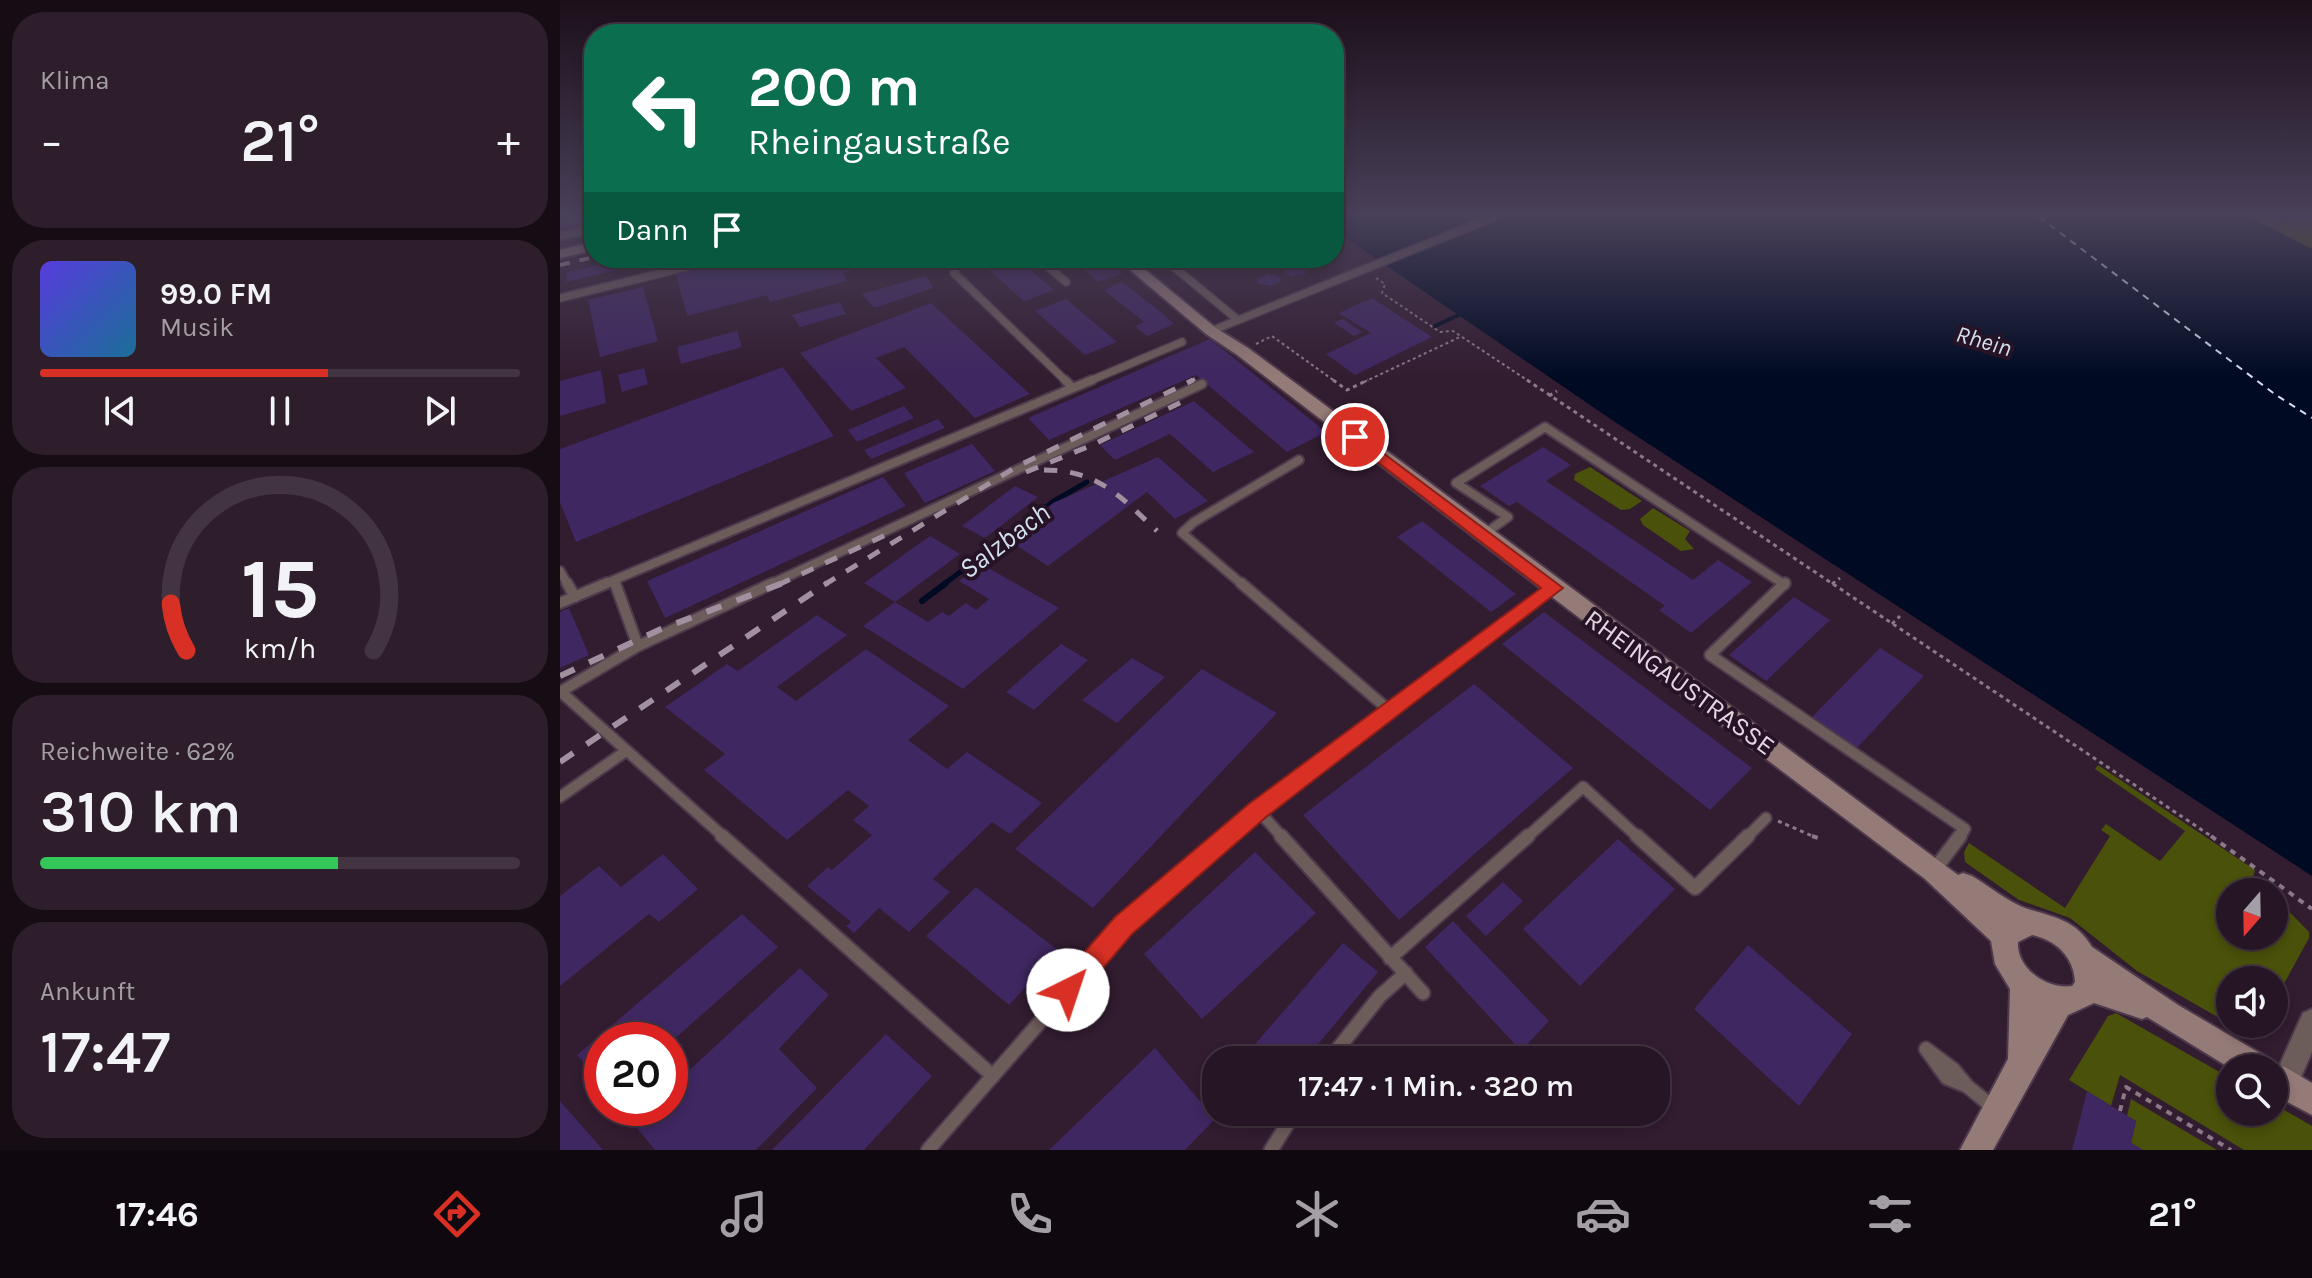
<!DOCTYPE html>
<html lang="de">
<meta charset="utf-8">
<style>
:root{--surface:#261524;--page:#2e1e2c;--text:#f1f3f6;--muted:#a49fa6;--line:#423441;--accent:#d93025}
body{margin:0;font-family:Karla,sans-serif;background:var(--page);color:var(--text);height:100vh;display:flex;flex-direction:column;font-size:30px;white-space:nowrap}
*{box-sizing:border-box;margin:0}
p{font-size:26px;color:var(--muted)}
.icon{flex:none;width:44px;height:44px;fill:none;stroke:currentColor;stroke-width:2;stroke-linecap:round;stroke-linejoin:round}
.map{position:relative;flex:1;overflow:hidden}
.panel{display:flex;flex-direction:column;gap:12px;padding:12px;background:#150c14;width:560px}
.panel>*{flex:none}
.guide{position:absolute;left:24px;top:24px;width:760px;height:244px;border-radius:32px;box-shadow:0 4px 12px #0003,0 0 0 2px var(--line);background:#0b6e4f;color:#fff;overflow:hidden}
.needle{width:52px;rotate:200deg}
.buttons{position:absolute;left:1656px;top:878px;display:grid;gap:16px}
.buttons a{display:grid;place-items:center;width:72px;height:72px;border-radius:50%;background:var(--surface);box-shadow:0 4px 12px #0003,0 0 0 2px var(--line);font-size:40px}
.speed{position:absolute;left:24px;top:1022px;display:flex;gap:16px;font-size:40px;font-weight:700;text-align:center}
.speed>*{display:grid;place-content:center;width:104px;height:104px;border-radius:50%;background:var(--surface);box-shadow:0 4px 12px #0003,0 0 0 2px var(--line);line-height:1}
.speed .limit{border:12px solid #d22;background:#fff;color:#111}
.pin{position:absolute;display:grid;place-items:center;width:68px;height:68px;color:#fff;margin:-34px;border:4px solid #fff;border-radius:50%;box-shadow:0 2px 8px #0007}
.me{position:absolute;width:88px;margin:-44px;rotate:41deg;stroke-linejoin:round;filter:drop-shadow(0 0 6px #0008)}
.turn{display:flex;align-items:center;gap:28px;height:168px;padding:0 32px;font-size:36px}
.turn .icon{width:104px;height:104px;stroke-width:2.5}
.turn b{display:block;font-size:56px;line-height:68px}
.then{display:flex;align-items:center;height:76px;padding:0 32px;background:#0003;gap:16px;font-size:30px}
.big{font-size:60px;font-weight:600;line-height:1.1}
.panel .card{flex:1;display:flex;flex-direction:column;justify-content:center;gap:12px;min-width:0;padding:0 28px;border-radius:32px;background:var(--page)}
.panel .dial{align-items:center;gap:0}
.dial svg{height:208px;overflow:visible;fill:none;stroke:var(--line);stroke-width:7;stroke-linecap:round;text-anchor:middle}
.dial text{fill:var(--text);stroke:none}
.song{display:flex;align-items:center;gap:24px}
.cover{width:96px;height:96px;border-radius:12px;background:linear-gradient(135deg,hsl(250 70% 55%),hsl(200 70% 35%))}
.played{height:8px;border-radius:4px;background:linear-gradient(90deg,var(--accent) 60%,var(--line) 60%)}
.keys{display:flex;justify-content:space-around;direction:ltr}
.heat{display:flex;justify-content:space-between;align-items:center;font-size:44px;direction:ltr}
.charge{height:12px;border-radius:6px;background:linear-gradient(90deg,#34c759 62%,var(--line) 0)}
.trip{position:absolute;left:642px;top:1046px;width:468px;height:80px;border-radius:32px;background:var(--surface);box-shadow:0 4px 12px #0003,0 0 0 2px var(--line);font-weight:600;line-height:80px;text-align:center}
.tabs{display:flex;height:128px;justify-content:space-around;align-items:center;background:#0f080e;color:var(--muted)}
.tabs .icon{width:56px;height:56px}
.tabs .current{color:var(--accent)}
.tabs b{font-size:36px;color:var(--text)}
main{display:flex;flex:1;min-height:0}
.map>svg:first-child{display:block}
.green{fill:#4a510a}
.water{fill:#000a23}
.lines{fill:none;stroke-linecap:round;stroke-linejoin:round}
.stream-far2{stroke:#000a23;stroke-width:4}
.stream-far1{stroke:#000a23;stroke-width:5}
.stream{stroke:#000a23;stroke-width:6}
.ferry{stroke:#d2dfef;stroke-width:2;stroke-dasharray:7 6;stroke-linecap:butt}
.building{fill:#3f2761}
.lane-far3-casing{stroke:#4e3a4c;stroke-width:10}
.lane-far2-casing{stroke:#4e3a4c;stroke-width:12}
.lane-far1-casing{stroke:#4e3a4c;stroke-width:14}
.lane-casing{stroke:#4e3a4c;stroke-width:17}
.street-casing{stroke:#4e3a4c;stroke-width:4}
.secondary-casing{stroke:#4e3a4c;stroke-width:4}
.path-far2{stroke:#8b7989;stroke-width:2;stroke-dasharray:3 3;stroke-linecap:butt}
.path-far1{stroke:#8b7989;stroke-width:3;stroke-dasharray:4 4;stroke-linecap:butt}
.path{stroke:#8b7989;stroke-width:4;stroke-dasharray:6 6;stroke-linecap:butt}
.lane-far3{stroke:#6c5c5a;stroke-width:7}
.lane-far2{stroke:#6c5c5a;stroke-width:8}
.lane-far1{stroke:#6c5c5a;stroke-width:10}
.lane{stroke:#6c5c5a;stroke-width:13}
.street{fill:#6c5c5a;fill-rule:evenodd}
.secondary{fill:#957b77;fill-rule:evenodd}
.rail-far2{stroke:#a1909f;stroke-width:4;stroke-dasharray:10 10;stroke-linecap:butt}
.rail-far1{stroke:#a1909f;stroke-width:5;stroke-dasharray:13 13;stroke-linecap:butt}
.rail{stroke:#a1909f;stroke-width:6;stroke-dasharray:16 16;stroke-linecap:butt}
.route{fill:#d93025;stroke:#8d1f18;stroke-width:2}
.labels{text-anchor:middle;stroke-width:8;stroke-linejoin:round;paint-order:stroke}
.far-water-label{font-size:24px;font-style:italic;fill:#d2dfef;stroke:#271326}
.street-label{font-size:26px;fill:#e4d6e2;stroke:#271326}
.water-label{font-size:28px;font-style:italic;fill:#d2dfef;stroke:#271326}
</style>
<main>
<section class="panel">
<div class="card"><p>Klima</p>
<div class="heat"><a>−</a><b class="big">21°</b><a>+</a></div>
</div>
<div class="card">
<div class="song"><i class="cover"></i><div><b>99.0 FM</b><p>Musik</p></div></div>
<div class="played"></div>
<div class="keys"><svg class="icon" aria-label="previous" viewBox="0 0 24 24"><path d="M18 5L8 12l10 7zM5 5v14"/></svg><svg class="icon" aria-label="pause" viewBox="0 0 24 24"><path d="M8 5v14M16 5v14"/></svg><svg class="icon" aria-label="next" viewBox="0 0 24 24"><path d="M6 5l10 7-10 7zM19 5v14"/></svg></div>
</div>
<div class="card dial"><svg viewBox="0 0 100 80">
<path d="M14 69A42 42 0 1 1 86 69"/>
<path d="M14 69A42 42 0 0 1 8 51" stroke="#d93025"/>
<text x="50" y="56" font-size="32" font-weight="700">15</text>
<text x="50" y="72" font-size="11">km/h</text>
</svg></div>
<div class="card"><p>Reichweite · 62%</p><b class="big">310 km</b><div class="charge"></div></div>
<div class="card"><p>Ankunft</p><b class="big">17:47</b></div>
</section>
<div class="map">
<svg width="1752" height="1150" viewBox="0 0 1752 1150">
<rect width="100%" height="100%" fill="#321c30"/>
<!-- green -->
<path class="green" d="M1689 217H1752V249Z
M1030 467 1033 469 1082 501 1070 509 1061 510 1014 480 1015 474Z
M1093 508 1130 531 1125 539 1134 549 1121 551 1083 525 1080 519Z
M1538 765 1695 870 1692 880 1710 892H1670V936H1714V896L1749 932V938L1714 1002V980H1670V1024L1577 971 1510 918 1459 900 1405 862 1404 852 1409 843 1505 908 1550 836 1541 830 1546 824 1600 861 1625 831 1535 769Z
M1556 1013 1670 1078V1112H1714V1104L1752 1126V1150H1684L1560 1075 1551 1106 1509 1080 1548 1016Z
M1571 1099 1657 1150H1583L1571 1143 1576 1121 1567 1116Z"/>
<!-- water -->
<path class="water" d="M774 217H1689L1752 249V876L1052 420 774 230Z"/>
<g class="lines">
<!-- stream-far2 -->
<path class="stream-far2" d="M875 326 903 313"/>
<!-- stream-far1 -->
<path class="stream-far1" d="M383 585 494 501 527 482"/>
<!-- stream -->
<path class="stream" d="M362 601 386 583"/>
<!-- ferry -->
<path class="ferry" d="M1479 217 1716 395 1752 418"/>
</g>
<!-- building -->
<path class="building" d="M0 217H28L23 225 0 228Z
M84 258H121V259L85 267Z
M178 258H333V259L283 273 287 281 210 302 207 295 127 316 116 274Z
M434 258H456L494 290 464 301 421 263Z
M510 258H545L563 273 538 282Z
M684 258H710L711 261 705 268 690 270 681 265Z
M740 258H759L768 264 756 269Z
M61 260V269L6 282 7 272Z
M739 265 747 269 745 274 731 277 724 272 728 267Z
M708 274 718 276 721 281 711 286 698 283V279Z
M366 276 373 288 314 308 302 294Z
M562 282 603 314 614 324 587 336 575 326 584 322 544 290Z
M83 287 98 341 40 357 28 300Z
M812 298 872 337 795 375 766 354 811 333 779 313Z
M506 299 557 342 525 355 475 311Z
M280 302 286 314 240 327 232 315Z
M371 303 470 394 415 418 344 347 316 358 346 388 291 411 240 353Z
M783 319 802 332 794 336 774 323Z
M177 331 182 347 121 364 117 347Z
M650 339 766 432 727 452 636 375 489 440 468 418Z
M223 367 274 436 16 542 0 502V449Z
M84 368 88 384 62 392 58 375Z
M41 370 46 403 0 416V381Z
M634 401 694 452 653 472 610 434 555 460 540 445Z
M344 406 354 418 297 442 288 430Z
M378 419 385 428 311 459 304 450Z
M412 444 435 471 365 503 344 473Z
M983 447 1011 465 986 481 1133 580 1158 560 1192 582 1131 633 1099 610 1105 606 957 502 949 506 920 486Z
M598 457 648 501 615 519 587 492 488 566 448 540 493 503Z
M323 477 346 506 105 618 87 581Z
M455 486 478 497 425 538 402 526Z
M862 521 956 594 931 612 837 537Z
M370 536 400 554 335 602 368 622 382 612 389 616 406 603 416 610 429 599 399 581 421 564 499 608 403 689 303 626 335 602 304 583Z
M1234 597 1270 620 1206 681 1169 655Z
M9 608 29 655 0 668V612Z
M984 612 1192 768 1150 810 942 644Z
M257 615 287 635 217 687 236 701 306 649 389 706 348 740 387 769 407 752 482 803 450 834 432 822 373 879 390 892 349 932 319 908 294 933 286 926 291 922 247 886 268 867 272 870 312 835 293 820 309 806 288 790 227 840 144 770 165 754 105 707 167 664 178 671Z
M501 644 528 660 474 710 446 692Z
M1320 648 1364 676 1297 748 1252 717Z
M572 658 605 677 557 723 522 700Z
M642 669 717 713 533 908 455 849Z
M914 684 1013 768 839 920 743 815Z
M1058 839 1115 889 1020 986 963 929Z
M695 852 756 913 642 1019 584 954Z
M103 854 138 889 99 922 89 914 0 986V896L39 866 61 887Z
M943 882 963 901 926 936 906 916Z
M416 887 499 951 449 1005 366 936Z
M182 914 218 947 110 1043V1040H42V1083L17 1055Z
M893 921 989 1021 961 1051 865 947Z
M783 943 818 972 745 1060H698L689 1051Z
M1188 945 1292 1034 1239 1106 1134 1009Z
M240 968 269 995 219 1049 257 1088 196 1150H95L73 1123 89 1108H110V1088Z
M326 1034 372 1076 304 1150H212Z
M595 1048 655 1119 625 1150H489Z
M1527 1091 1576 1121 1571 1143 1583 1150H1512Z
M0 1101 43 1150H0Z"/>
<g class="lines">
<!-- lane-far3 casing -->
<g class="lane-far3-casing">
<path id="lane-far3" d="M0 236 34 229
M402 258 394 273 507 382
M478 258 506 282
M603 258 678 320
M0 298 163 258
M651 331 934 217
M527 382 622 342"/>
</g>
<!-- lane-far2 casing -->
<g class="lane-far2-casing">
<path id="lane-far2" d="M505 380 512 387
M923 535 948 517 896 483 985 427 1225 585
M0 571 8 585
M54 581 56 585
M42 585 532 380
M209 585 642 384
M683 585 622 533 634 522 739 460"/>
</g>
<!-- lane-far1 casing -->
<g class="lane-far1-casing">
<path id="lane-far1" d="M7 583 15 597
M55 583 78 646
M681 583 830 711
M1225 583 1150 655 1405 829 1399 838
M0 603 47 583
M0 692 78 646 213 583
M1 692 165 838
M0 797 66 751
M698 810 993 588
M666 838 698 810 723 838
M966 838 1023 787 1079 838
M1186 838 1206 818"/>
</g>
<!-- lane casing -->
<g class="lane-casing">
<path id="lane" d="M162 836 433 1076
M721 836 863 993
M1077 836 1135 888 1188 836
M1375 869 1400 836
M830 958 968 836
M1366 1049 1393 1069 1407 1086 1387 1078Z
M769 1060 820 996 846 973
M1407 1086 1435 1109
M368 1150 564 926 668 836
M711 1150 735 1112"/>
</g>
<!-- street casing -->
<g class="street-casing">
<path id="street" d="M1752 1009V1052L1734 1093 1725 1097 1716 1093 1714 1078 1743 1013Z"/>
</g>
<!-- secondary casing -->
<g class="secondary-casing">
<path id="secondary" d="M34 242V250L0 258V250Z
M556 258H571L656 328 688 348 1398 875 1403 873 1412 876C1429 886 1449 903 1468 909 1494 917 1516 920 1532 947L1618 1005 1708 1058 1711 1064 1725 1067 1752 1083V1115L1714 1095V1068H1670L1587 1017 1582 1019 1534 1003 1508 1015 1433 1150H1400L1448 1059 1450 989 1435 964 1431 941 1365 879 1009 610 676 354 646 334ZM1472 935C1496 940 1514 957 1515 982L1512 986C1487 990 1456 968 1458 942Z"/>
</g>
<!-- path-far2 -->
<path class="path-far2" d="M816 278 825 284 822 293 880 332 893 331 970 382
M696 344 712 336 776 382
M804 382 900 337"/>
<!-- path-far1 -->
<path class="path-far1" d="M773 380 787 390 808 380
M967 380 1654 838
M989 396 997 391
M1272 584 1280 578
M1332 624 1340 616
M1218 821 1257 838"/>
<!-- path -->
<path class="path" d="M1252 836 1258 838
M1651 836 1752 909
M1560 1111 1566 1087 1671 1150"/>
<!-- lane-far3 -->
<use href="#lane-far3" class="lane-far3"/>
<!-- lane-far2 -->
<use href="#lane-far2" class="lane-far2"/>
<!-- lane-far1 -->
<use href="#lane-far1" class="lane-far1"/>
<!-- lane -->
<use href="#lane" class="lane"/>
<!-- street -->
<use href="#street" class="street"/>
<!-- secondary -->
<use href="#secondary" class="secondary"/>
<!-- rail-far2 -->
<path class="rail-far2" d="M0 265 34 257
M629 382 635 379"/>
<!-- rail-far1 -->
<path class="rail-far1" d="M484 470C538 470 560 496 597 531
M466 472 530 446 630 398
M218 585 330 533
M264 585 456 467 633 380"/>
<!-- rail -->
<path class="rail" d="M0 676 101 629 223 583
M0 762 267 583"/>
</g>
<!-- sky -->
<linearGradient id="sky" x2="0" y2="1"><stop stop-color="#1c0f1a"/><stop offset="0.57" stop-color="#494059"/><stop offset="1" stop-color="#494059" stop-opacity="0"/></linearGradient>
<rect width="1752" height="378" fill="url(#sky)"/>
<!-- route -->
<path class="route" d="M795 432 1003 588 706 817 572 934 517 999 508 1003 499 999 495 990 499 981 555 917 690 803 981 588 789 440V433Z"/>
<g class="labels">
<!-- far-water labels -->
<g class="far-water-label">
<text transform="translate(1424 341) rotate(16)" y="8">Rhein</text>
</g>
<!-- street labels -->
<g class="street-label">
<text transform="translate(1120 682) rotate(36)" y="9">RHEINGAUSTRASSE</text>
</g>
<!-- water labels -->
<g class="water-label">
<text transform="translate(444 540) rotate(-37)" y="10">Salzbach</text>
</g>
</g>
</svg>
<div class="buttons">
<a><svg class="needle" viewBox="-14 -14 28 28"><path d="M0-13l5 13h-10z" fill="#e53935"/><path d="M0 13l5-13h-10z" fill="#a49fa6"/></svg></a>
<a><svg class="icon" aria-label="sound" viewBox="0 0 24 24"><path d="M4 9h4l5-4v14l-5-4H4zM17 9q2 3 0 6"/></svg></a>
<a><svg class="icon" aria-label="search" viewBox="0 0 24 24"><circle cx="10" cy="10" r="6"/><path d="M15 15l6 6"/></svg></a>
</div>
<div class="speed"><div class="limit">20</div></div>
<div class="pin" style="left:795px;top:437px;background:#d93025"><svg class="icon" aria-label="arrive" viewBox="0 0 24 24"><path d="M6 21V4h12l-3 4 3 4H6"/></svg></div>
<svg class="me" style="left:508px;top:990px" viewBox="-20 -20 40 40"><circle r="19" fill="#fff"/><path d="M0-13L10 11 0 6-10 11z" fill="#d93025"/></svg>
<div class="trip">17:47 · 1 Min. · 320 m</div>
<div class="guide">
<div class="turn"><svg class="icon" aria-label="left" viewBox="0 0 24 24"><path d="M17 20v-9H6M10 6l-5 5 5 5"/></svg><div><b>200 m</b>Rheingaustraße</div></div>
<div class="then">Dann<svg class="icon" aria-label="arrive" viewBox="0 0 24 24"><path d="M6 21V4h12l-3 4 3 4H6"/></svg></div>
</div>
</div>
</main>
<nav class="tabs">
<b>17:46</b>
<svg class="icon current" aria-label="directions" viewBox="0 0 24 24"><path d="M12 3l9 9-9 9-9-9zM9 14v-3h6M13 9l2 2-2 2"/></svg>
<svg class="icon" aria-label="music" viewBox="0 0 24 24"><path d="M9 18V5l10-2v13"/><circle cx="6" cy="18" r="3"/><circle cx="16" cy="16" r="3"/></svg>
<svg class="icon" aria-label="phone" viewBox="0 0 24 24"><path d="M5 4h4l2 5-3 2q2 4 5 5l2-3 5 2v4C11 20 4 13 5 4z"/></svg>
<svg class="icon" aria-label="climate" viewBox="0 0 24 24"><path d="M12 3v18M4 7l16 10M4 17L20 7"/></svg>
<svg class="icon" aria-label="car" viewBox="0 0 24 24"><path d="M5 17H2v-5l4-1 3-4h7l3 4 3 1v5h-3M9 17h6M6 11h13"/><circle cx="7" cy="17" r="2"/><circle cx="17" cy="17" r="2"/></svg>
<svg class="icon" aria-label="filters" viewBox="0 0 24 24"><path d="M4 7h16M4 17h16"/><circle cx="9" cy="7" r="2"/><circle cx="15" cy="17" r="2"/></svg>
<b>21°</b>
</nav>
